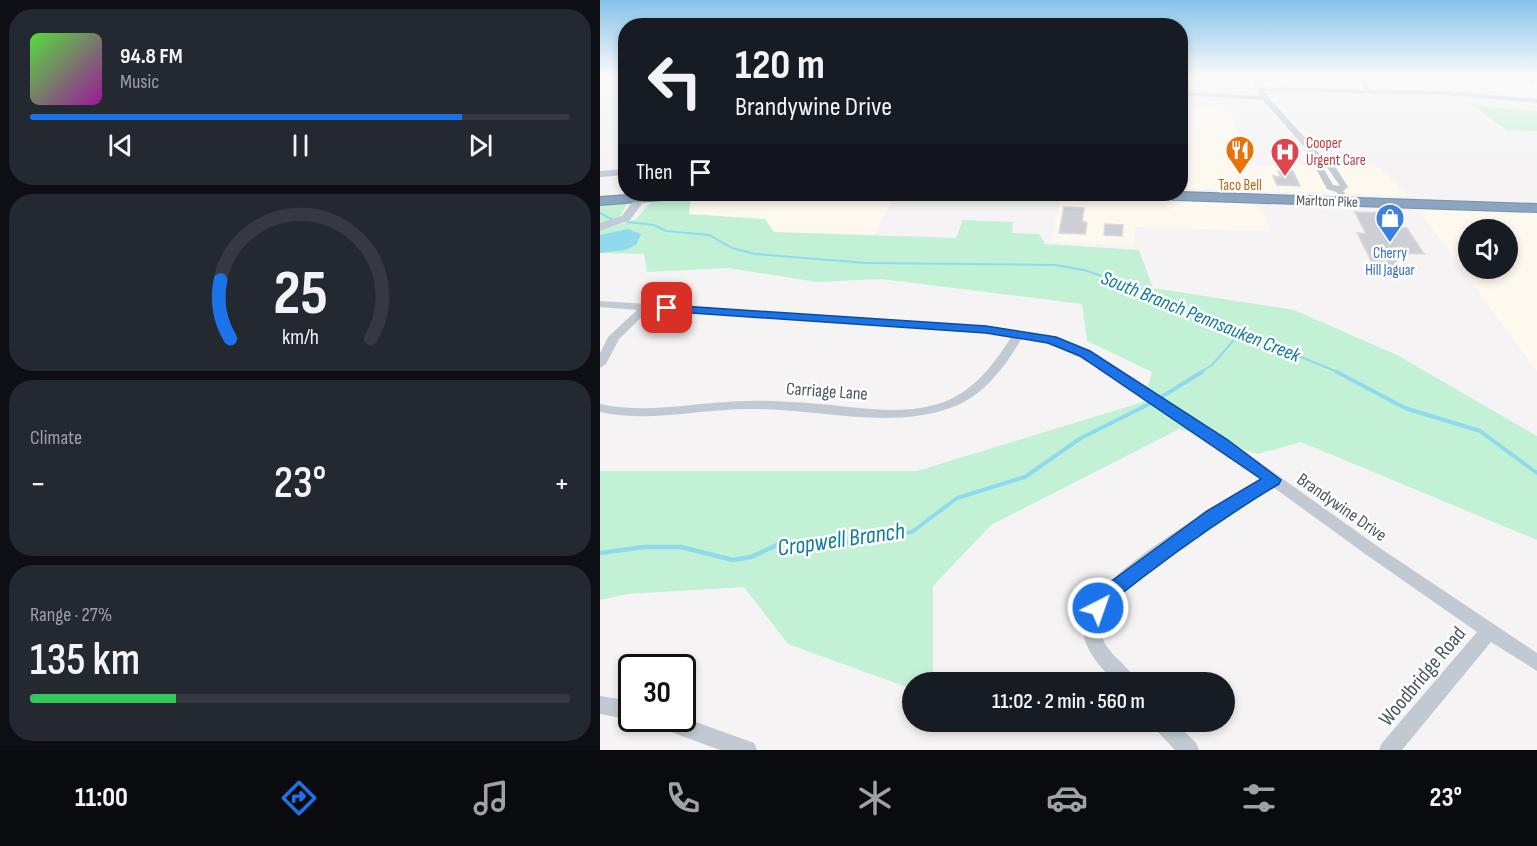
<!DOCTYPE html>
<meta charset="utf-8">
<style>
:root{--surface:#171b24;--page:#242831;--text:#f1f3f6;--muted:#9ea1a6;--line:#363941;--accent:#1a73e8}
body{margin:0;font-family:"Sofia Sans Condensed",sans-serif;background:var(--page);color:var(--text);height:100vh;display:flex;flex-direction:column;font-size:22px;white-space:nowrap}
*{box-sizing:border-box;margin:0}
p{font-size:20px;color:var(--muted)}
.icon{flex:none;width:33px;height:33px;fill:none;stroke:currentColor;stroke-width:2;stroke-linecap:round;stroke-linejoin:round}
.map{position:relative;flex:1;overflow:hidden}
.details{display:flex;flex-direction:column;gap:9px;padding:9px;background:#0d0f14;width:600px}
.details>*{flex:none}
.banner{position:absolute;left:18px;top:18px;width:570px;height:183px;border-radius:24px;box-shadow:0 3px 9px #0003;background:#171b24;color:var(--text);overflow:hidden}
.buttons{position:absolute;left:858px;top:219px;display:grid;gap:12px}
.buttons a{display:grid;place-items:center;width:60px;height:60px;border-radius:50%;background:var(--surface);box-shadow:0 3px 9px #0003;font-size:30px}
.speed{position:absolute;left:18px;top:654px;display:flex;gap:12px;font-size:30px;font-weight:700;text-align:center}
.speed>*{display:grid;place-content:center;width:78px;height:78px;border-radius:50%;background:var(--surface);box-shadow:0 3px 9px #0003;line-height:1}
.speed .limit{border:3px solid #111;border-radius:9px;background:#fff;color:#111}
.pin{position:absolute;display:grid;place-items:center;width:51px;height:51px;color:#fff;margin:-26px;border-radius:12px;box-shadow:0 3px 9px #0006}
.me{position:absolute;width:66px;margin:-33px;rotate:41deg;stroke-linejoin:round;filter:drop-shadow(0 0 4px #0008)}
.turn{display:flex;align-items:center;gap:21px;height:126px;padding:0 18px;font-size:27px}
.turn .icon{width:78px;height:78px;stroke-width:2.5}
.turn b{display:block;font-size:42px;line-height:51px}
.then{display:flex;align-items:center;height:57px;padding:0 18px;background:#0003;gap:12px;font-size:22px}
.big{font-size:45px;font-weight:600;line-height:1.1}
.details .tile{flex:1;display:flex;flex-direction:column;justify-content:center;gap:9px;min-width:0;padding:0 21px;border-radius:24px;background:var(--page)}
.details .dial{align-items:center;gap:0}
.dial svg{height:156px;overflow:visible;fill:none;stroke:var(--line);stroke-width:7;stroke-linecap:round;text-anchor:middle}
.dial text{fill:var(--text);stroke:none}
.song{display:flex;align-items:center;gap:18px}
.cover{width:72px;height:72px;border-radius:9px;background:linear-gradient(135deg,hsl(110 70% 55%),hsl(300 70% 35%))}
.played{height:6px;border-radius:3px;background:linear-gradient(90deg,var(--accent) 80%,var(--line) 80%)}
.keys{display:flex;justify-content:space-around;direction:ltr}
.heat{display:flex;justify-content:space-between;align-items:center;font-size:33px;direction:ltr}
.charge{height:9px;border-radius:4px;background:linear-gradient(90deg,#34c759 27%,var(--line) 0)}
.trip{position:absolute;left:302px;top:672px;width:333px;height:60px;border-radius:30px;background:var(--surface);box-shadow:0 3px 9px #0003;font-weight:600;line-height:60px;text-align:center}
.menu{display:flex;height:96px;justify-content:space-around;align-items:center;background:#090b0e;color:var(--muted)}
.menu .icon{width:42px;height:42px}
.menu .on{color:var(--accent)}
.menu b{font-size:27px;color:var(--text)}
main{display:flex;flex:1;min-height:0}
.map>svg:first-child{display:block}
.commercial{fill:#fdf9ef;fill-rule:evenodd}
.green{fill:#c3f1d5}
.water{fill:#90daee}
.lines{fill:none;stroke-linecap:round;stroke-linejoin:round}
.stream-far2{stroke:#90daee;stroke-width:2}
.stream-far1{stroke:#90daee;stroke-width:4}
.stream{stroke:#90daee;stroke-width:4.5}
.building{fill:#cdcfd5;stroke:#d7d9de;stroke-width:1.5}
.highway-casing{stroke:#7690ad;stroke-width:2}
.street{fill:#c1cad2;fill-rule:evenodd}
.secondary{fill:#c1cbd6;fill-rule:evenodd}
.highway{fill:#8ba5c1;fill-rule:evenodd}
.route{fill:#1a73e8;stroke:#114b97;stroke-width:1.5}
.labels{text-anchor:middle;stroke-width:5;stroke-linejoin:round;paint-order:stroke}
.far-health-label{font-size:15px;fill:#be3a42;stroke:#fff;text-anchor:start}
.far-food-label{font-size:15px;fill:#c56008;stroke:#fff}
.far-street-label{font-size:15px;fill:#4a5661;stroke:#fff}
.far-shop-label{font-size:15px;fill:#366cbe;stroke:#fff}
.street-label{font-size:18px;fill:#4a5661;stroke:#fff}
.water-label{font-size:20px;font-style:italic;fill:#0c7c9b;stroke:#fff}
.near-street-label{font-size:21px;fill:#4a5661;stroke:#fff}
.near-water-label{font-size:24px;font-style:italic;fill:#0c7c9b;stroke:#fff}
</style>
<main>
<section class="details">
<div class="tile">
<div class="song"><i class="cover"></i><div><b>94.8 FM</b><p>Music</p></div></div>
<div class="played"></div>
<div class="keys"><svg class="icon" aria-label="previous" viewBox="0 0 24 24"><path d="M18 5L8 12l10 7zM5 5v14"/></svg><svg class="icon" aria-label="pause" viewBox="0 0 24 24"><path d="M8 5v14M16 5v14"/></svg><svg class="icon" aria-label="next" viewBox="0 0 24 24"><path d="M6 5l10 7-10 7zM19 5v14"/></svg></div>
</div>
<div class="tile dial"><svg viewBox="0 0 100 80">
<path d="M14 69A42 42 0 1 1 86 69"/>
<path d="M14 69A42 42 0 0 1 9 39" stroke="#1a73e8"/>
<text x="50" y="56" font-size="32" font-weight="700">25</text>
<text x="50" y="72" font-size="11">km/h</text>
</svg></div>
<div class="tile"><p>Climate</p>
<div class="heat"><a>−</a><b class="big">23°</b><a>+</a></div>
</div>
<div class="tile"><p>Range · 27%</p><b class="big">135 km</b><div class="charge"></div></div>
</section>
<div class="map">
<svg width="937" height="750" viewBox="0 0 937 750">
<rect width="100%" height="100%" fill="#f5f3f3"/>
<!-- commercial -->
<path class="commercial" d="M581 107 631 110 642 147 655 165 777 166 809 196 581 189Z
M101 194H296L273 235 174 232 88 214 91 198Z
M461 194 653 198 656 207 664 212 670 231 535 227 534 245 451 242Z
M814 204 937 208V372ZM868 230H908V268H868Z"/>
<!-- green -->
<path class="green" d="M872 105 937 111V131L907 130Z
M91 198 89 214 165 219 174 232 356 238 363 220 413 222 412 233 439 234 445 244 539 250 553 288 694 310 797 355 937 436V540L701 442 658 454 579 429 391 525 333 586V682H312V689L188 644 144 587 27 594 0 600V471H317L543 402 552 372 487 341 482 304 281 279 217 282 128 268 47 272 44 254 0 253V231L36 219 52 201Z
M29 201 19 218 0 224V203Z"/>
<!-- water -->
<path class="water" d="M28 229 41 234 36 245 25 250 0 253V235Z"/>
<g class="lines">
<!-- stream-far2 -->
<path class="stream-far2" d="M0 213 13 220
M27 222 54 225 66 231 109 235 132 248 155 254 266 263 455 265 484 270 555 294 588 311 740 373
M599 373 612 365 641 332"/>
<!-- stream-far1 -->
<path class="stream-far1" d="M737 372 805 408 880 431 937 473
M558 399 602 372
M277 537 312 532 357 498 425 477 481 438 553 402"/>
<!-- stream -->
<path class="stream" d="M0 553 44 547H81L133 560 151 557 181 543 229 544 288 536"/>
</g>
<!-- building -->
<path class="building" d="M678 171H693L700 186 677 185 673 176 681 177Z
M464 207 484 208 482 221 487 223 485 234 459 233Z
M755 212 791 213 800 228H807L824 254 792 253 799 266 773 264 757 233 766 234Z
M505 224 523 225 522 236 504 235Z"/>
<g class="lines">
<!-- highway casing -->
<g class="highway-casing">
<path id="highway" d="M580 192 937 204V212L518 198 511 194Z
M40 194H94L87 198 0 205V197Z"/>
</g>
<!-- street -->
<path class="street" d="M580 76H585L590 86 584 92 661 96 651 76H657L662 87 765 90 761 81 774 76H781L766 83 770 90 848 91 937 99V103L848 95 664 91 668 97 726 161 733 163 748 187 743 191 747 196 743 198 736 192 727 189 714 165 718 162 663 100 580 95V89L584 86ZM722 166 727 167 740 186 733 185Z
M927 76H933L934 84H930Z
M26 97V111L23 109V99Z
M0 301 386 326 444 335 489 352 628 440 780 548 937 653V671L891 642 802 750H779L782 743 877 632 768 556 673 487C638 507 497 589 501 630 503 654 528 662 536 682H515C500 667 481 647 483 624 488 576 622 503 663 479 626 452 587 426 549 401 509 375 470 345 422 338 405 366 385 395 353 407 290 431 215 408 149 409 99 409 50 423 0 412V404C50 415 99 401 150 401 177 400 204 403 231 405 269 409 308 415 344 402 375 390 395 363 412 336L386 332 49 310 19 339 6 364 0 368V353L8 337 37 310 0 307Z
M0 696 32 701V718H37L32 720 0 714Z
M82 717 154 743 157 750H120L52 725 49 718H82Z
M552 722H575L596 743 599 750H575L555 729Z"/>
<!-- secondary -->
<path class="secondary" d="M26 169V175L0 177V171Z
M38 194H49L30 220 0 231V223L22 216Z"/>
<!-- highway -->
<use href="#highway" class="highway"/>
</g>
<!-- sky -->
<linearGradient id="sky" x2="0" y2="1"><stop stop-color="#85c3ea"/><stop offset="0.42" stop-color="#fafafa"/><stop offset="1" stop-color="#fafafa" stop-opacity="0"/></linearGradient>
<rect width="937" height="181" fill="url(#sky)"/>
<!-- route -->
<path class="route" d="M67 305 386 326 456 337 490 351 628 440 681 480 679 484C619 520 565 559 511 602L505 614 498 616 491 614 489 608 498 591 607 511 661 479 480 356 448 343 386 333 63 311 61 308Z"/>
<!-- icons -->
<defs>
<g id="restaurant-pin" transform="scale(1.5)"><path d="M0 17L-7.5 6A9.5 9.5 0 1 1 7.5 6Z" fill="#e8710a" stroke="#fff"/><path d="M-5-6h1v4h1v-4h1v4h1v-4h1v5L-1.5 .5V6h-2V.5L-5-1ZM5-6V6H3V1.5H1.5Q1.5-4 5-6Z" fill="#fff"/></g>
<g id="hospital-pin" transform="scale(1.5)"><path d="M0 17L-7.5 6A9.5 9.5 0 1 1 7.5 6Z" fill="#e0444e" stroke="#fff"/><path d="M-5-5h3v3.5h4V-5h3V5h-3V1.5h-4V5h-3Z" fill="#fff"/></g>
<g id="shop-pin" transform="scale(1.5)"><path d="M0 17L-7.5 6A9.5 9.5 0 1 1 7.5 6Z" fill="#3f7fe0" stroke="#fff"/><path d="M-5-2.5h2.3a2.7 3.5 0 0 1 5.4 0H5L5.5 6h-11ZM-1.5-2.5h3a1.5 2.3 0 0 0-3 0Z" fill="#fff"/></g>
</defs>
<g fill-rule="evenodd">
<use href="#restaurant-pin" x="640" y="150"/>
<use href="#hospital-pin" x="685" y="152"/>
<use href="#shop-pin" x="790" y="218"/>
</g>
<g class="labels">
<!-- far-health labels -->
<g class="far-health-label">
<text x="706" y="148">Cooper<tspan x="706" dy="17">Urgent Care</tspan></text>
</g>
<!-- far-food labels -->
<g class="far-food-label">
<text x="640" y="190">Taco Bell</text>
</g>
<!-- far-street labels -->
<g class="far-street-label">
<text transform="translate(727 201) rotate(2)" y="5">Marlton Pike</text>
</g>
<!-- far-shop labels -->
<g class="far-shop-label">
<text x="790" y="258">Cherry<tspan x="790" dy="17">Hill Jaguar</tspan></text>
</g>
<!-- street labels -->
<g class="street-label">
<text transform="translate(227 391) rotate(4)" y="6">Carriage Lane</text>
<text transform="translate(742 507) rotate(35)" y="6">Brandywine Drive</text>
</g>
<!-- water labels -->
<g class="water-label">
<text transform="translate(601 316) rotate(22)" y="7">South Branch Pennsauken Creek</text>
</g>
<!-- near-street labels -->
<g class="near-street-label">
<text transform="translate(822 676) rotate(-50)" y="7">Woodbridge Road</text>
</g>
<!-- near-water labels -->
<g class="near-water-label">
<text transform="translate(241 539) rotate(-8)" y="8">Cropwell Branch</text>
</g>
</g>
</svg>
<div class="buttons">
<a><svg class="icon" aria-label="sound" viewBox="0 0 24 24"><path d="M4 9h4l5-4v14l-5-4H4zM17 9q2 3 0 6"/></svg></a>
</div>
<div class="speed"><div class="limit">30</div></div>
<div class="pin" style="left:67px;top:308px;background:#d93025"><svg class="icon" aria-label="arrive" viewBox="0 0 24 24"><path d="M6 21V4h12l-3 4 3 4H6"/></svg></div>
<svg class="me" style="left:498px;top:608px" viewBox="-20 -20 40 40"><circle r="17" fill="#1a73e8" stroke="#fff" stroke-width="3"/><path d="M0-11L8 9 0 5-8 9z" fill="#fff"/></svg>
<div class="trip">11:02 · 2 min · 560 m</div>
<div class="banner">
<div class="turn"><svg class="icon" aria-label="left" viewBox="0 0 24 24"><path d="M17 20v-9H6M10 6l-5 5 5 5"/></svg><div><b>120 m</b>Brandywine Drive</div></div>
<div class="then">Then<svg class="icon" aria-label="arrive" viewBox="0 0 24 24"><path d="M6 21V4h12l-3 4 3 4H6"/></svg></div>
</div>
</div>
</main>
<nav class="menu">
<b>11:00</b>
<svg class="icon on" aria-label="directions" viewBox="0 0 24 24"><path d="M12 3l9 9-9 9-9-9zM9 14v-3h6M13 9l2 2-2 2"/></svg>
<svg class="icon" aria-label="music" viewBox="0 0 24 24"><path d="M9 18V5l10-2v13"/><circle cx="6" cy="18" r="3"/><circle cx="16" cy="16" r="3"/></svg>
<svg class="icon" aria-label="phone" viewBox="0 0 24 24"><path d="M5 4h4l2 5-3 2q2 4 5 5l2-3 5 2v4C11 20 4 13 5 4z"/></svg>
<svg class="icon" aria-label="climate" viewBox="0 0 24 24"><path d="M12 3v18M4 7l16 10M4 17L20 7"/></svg>
<svg class="icon" aria-label="car" viewBox="0 0 24 24"><path d="M5 17H2v-5l4-1 3-4h7l3 4 3 1v5h-3M9 17h6M6 11h13"/><circle cx="7" cy="17" r="2"/><circle cx="17" cy="17" r="2"/></svg>
<svg class="icon" aria-label="filters" viewBox="0 0 24 24"><path d="M4 7h16M4 17h16"/><circle cx="9" cy="7" r="2"/><circle cx="15" cy="17" r="2"/></svg>
<b>23°</b>
</nav>
